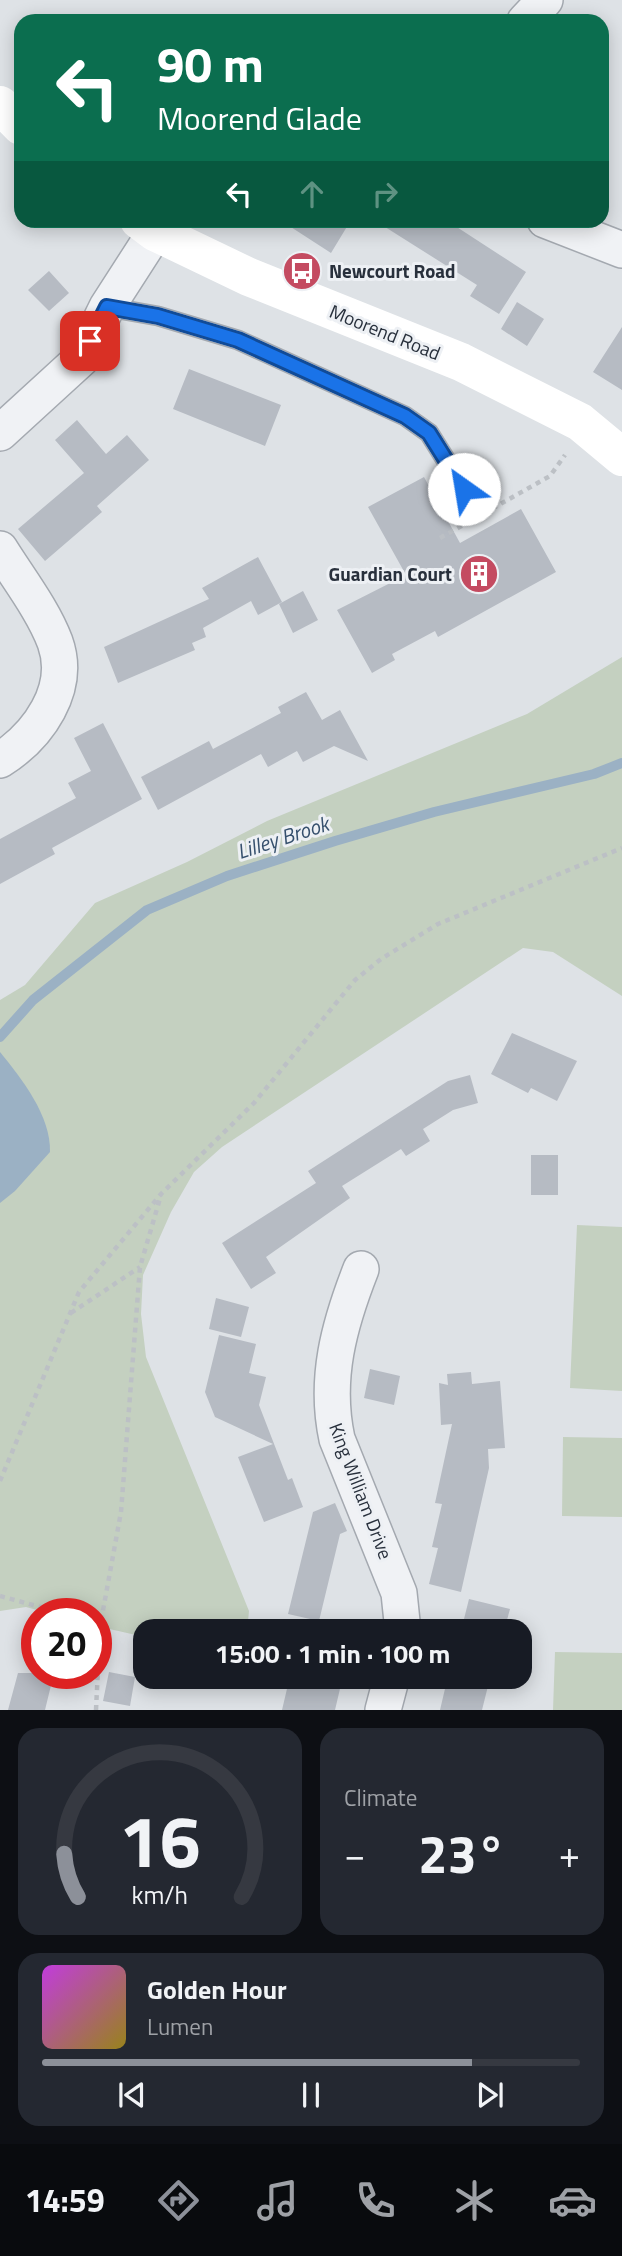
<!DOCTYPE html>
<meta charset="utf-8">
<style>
:root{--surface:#171b24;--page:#242831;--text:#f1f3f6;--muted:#9ea1a6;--line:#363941;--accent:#8c9099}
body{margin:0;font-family:"Titillium Web",sans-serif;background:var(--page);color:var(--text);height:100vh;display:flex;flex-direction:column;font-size:26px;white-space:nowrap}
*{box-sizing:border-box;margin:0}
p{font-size:23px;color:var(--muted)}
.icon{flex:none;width:38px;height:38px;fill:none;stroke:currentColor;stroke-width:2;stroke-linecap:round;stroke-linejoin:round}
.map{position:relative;height:1710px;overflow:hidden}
.drawer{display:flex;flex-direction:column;gap:18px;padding:18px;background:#0d0f14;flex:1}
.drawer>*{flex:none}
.hud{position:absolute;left:14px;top:14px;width:595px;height:214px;border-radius:21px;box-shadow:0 4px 18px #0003;background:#0b6e4f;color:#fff;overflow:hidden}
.speed{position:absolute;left:21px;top:1598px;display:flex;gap:14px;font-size:35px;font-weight:700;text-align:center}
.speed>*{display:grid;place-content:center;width:91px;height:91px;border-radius:50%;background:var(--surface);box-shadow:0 4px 18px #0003;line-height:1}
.speed .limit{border:10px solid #d22;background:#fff;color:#111}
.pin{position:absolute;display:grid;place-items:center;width:60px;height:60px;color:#fff;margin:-30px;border-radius:14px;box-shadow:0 4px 10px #0006}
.me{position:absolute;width:77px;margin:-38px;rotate:328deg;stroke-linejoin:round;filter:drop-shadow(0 0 5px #0008)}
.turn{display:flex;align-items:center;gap:24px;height:147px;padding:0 28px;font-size:32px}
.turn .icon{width:91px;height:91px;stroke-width:2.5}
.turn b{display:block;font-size:49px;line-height:60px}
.lanes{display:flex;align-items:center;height:66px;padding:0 28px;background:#0003;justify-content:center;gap:35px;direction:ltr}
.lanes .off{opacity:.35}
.big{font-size:52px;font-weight:700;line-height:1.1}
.drawer .card{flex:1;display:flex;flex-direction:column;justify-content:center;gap:10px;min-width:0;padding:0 24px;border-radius:21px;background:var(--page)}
.drawer .dial{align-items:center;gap:0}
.dial svg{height:182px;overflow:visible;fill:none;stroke:var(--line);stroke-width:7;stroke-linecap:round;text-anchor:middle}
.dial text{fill:var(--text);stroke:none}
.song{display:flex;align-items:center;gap:21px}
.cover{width:84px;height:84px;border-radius:10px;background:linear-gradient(135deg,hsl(290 70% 55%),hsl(50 70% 35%))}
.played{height:7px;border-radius:4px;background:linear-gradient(90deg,var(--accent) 80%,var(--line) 80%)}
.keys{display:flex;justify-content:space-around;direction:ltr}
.heat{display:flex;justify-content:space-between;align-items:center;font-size:38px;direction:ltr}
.drawer .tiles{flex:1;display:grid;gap:18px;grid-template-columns:1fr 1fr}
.card:last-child{grid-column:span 2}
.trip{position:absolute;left:133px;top:1619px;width:399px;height:70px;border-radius:21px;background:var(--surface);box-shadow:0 4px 18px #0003;font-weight:700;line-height:70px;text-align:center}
.menu{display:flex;height:112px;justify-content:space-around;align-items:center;background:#090b0e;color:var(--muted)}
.menu .icon{width:49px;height:49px}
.menu .active{color:var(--accent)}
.menu b{font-size:32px;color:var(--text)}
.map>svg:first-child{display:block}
.green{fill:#c4d0c0}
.water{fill:#9bb1c4}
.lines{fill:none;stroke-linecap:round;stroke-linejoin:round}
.stream{stroke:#9bb1c4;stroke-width:10}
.building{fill:#b6bbc3}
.lane-casing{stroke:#a4a9b0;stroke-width:21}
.street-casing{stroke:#a4a9b0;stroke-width:38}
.path{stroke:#bcc0c5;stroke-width:4.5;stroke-dasharray:5 5;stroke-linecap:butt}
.lane{stroke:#f0f2f5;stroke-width:18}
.street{stroke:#f0f2f5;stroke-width:35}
.secondary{stroke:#fff;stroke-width:38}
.route-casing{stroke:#114b97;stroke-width:18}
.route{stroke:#1a73e8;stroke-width:12}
.labels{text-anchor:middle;stroke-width:6;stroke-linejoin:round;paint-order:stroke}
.poi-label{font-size:19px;font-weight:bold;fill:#28303c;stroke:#edf0f4;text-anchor:start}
.street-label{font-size:19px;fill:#28303c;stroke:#edf0f4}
.water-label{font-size:21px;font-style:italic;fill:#36506d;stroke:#edf0f4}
</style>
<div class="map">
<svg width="622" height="1710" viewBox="0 0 622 1710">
<rect width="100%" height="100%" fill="#dee2e6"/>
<!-- green -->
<path class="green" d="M622 657V996L553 952 523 948 222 1147 194 1172 171 1212 143 1275 141 1314 146 1357 249 1611 247 1631H145V1637L96 1626V1614L48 1613 26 1607 0 1611V1000L25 985 95 903 187 862 267 821 527 714Z
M577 1225 622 1227V1391L570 1388Z
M563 1437 622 1438V1517L562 1516Z
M555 1652 622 1653V1710H553Z"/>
<!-- water -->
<path class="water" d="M0 1052C22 1079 51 1116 50 1152L15 1191 0 1203Z"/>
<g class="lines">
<!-- stream -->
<path class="stream" d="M0 1037 33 1000 147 910 227 876 335 841 434 812 594 774 622 763"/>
</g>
<!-- building -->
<path class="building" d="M280 220H351L331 253Z
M374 220H446L526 272 499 314 470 296 477 285Z
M49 271 69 293 49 311 28 290Z
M517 302 544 319 527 346 501 329Z
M622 327V390L593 372Z
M189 369 281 405 265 446 173 409Z
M77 420 106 454 127 435 149 460 97 506 102 512 45 561 18 529 84 473 55 440Z
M424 477 460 543 521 509 556 572 438 637 435 631 392 654 395 660 372 673 337 610 406 575 368 507Z
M258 557 282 602 258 615 251 601 203 628 206 637 192 643 195 650 118 683 104 647 209 599 202 588Z
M303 591 318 620 293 633 279 604Z
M306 692 322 720 340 710 368 761 334 746 303 762 297 751 268 767 261 754 158 810 141 777 209 741 213 749 281 713 278 707Z
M103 723 142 799 52 848 55 854 0 884V839L76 798 68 783 91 771 74 738Z
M512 1033 577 1061 557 1101 531 1088 528 1093 491 1074Z
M470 1075 478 1103 453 1110 423 1129 430 1141 406 1156 401 1149 342 1186 350 1198 266 1257 276 1273 251 1289 222 1243 316 1183 308 1171 448 1081Z
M531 1155H558V1195H531Z
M216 1298 249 1307 241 1337 209 1329Z
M219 1335 256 1344 249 1373 266 1377 259 1405 288 1480 292 1478 303 1507 264 1522 238 1457 273 1444 215 1417 205 1392Z
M370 1369 400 1376 394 1405 364 1398Z
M471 1372 472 1384 500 1381 505 1448 488 1449 489 1468 461 1592 429 1584 438 1548 432 1547 442 1504 435 1503 452 1424 441 1425 439 1383 448 1385 447 1374Z
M335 1503 347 1531 340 1534 319 1621 288 1614 313 1512Z
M469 1599 510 1609 504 1631H461Z
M109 1672 135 1677 130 1706 103 1701Z
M18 1673H54L45 1710H8Z
M290 1676H343L335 1710H282Z
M448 1676H467L489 1682 482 1710H440Z"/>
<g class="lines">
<!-- lane casing -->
<g class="lane-casing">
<path id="lane" d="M107 307 158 316 238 340 405 416 429 433 464 489"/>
</g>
<!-- street casing -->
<g class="street-casing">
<path id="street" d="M525 21 545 0
M545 220 622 250
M0 433 82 358 107 307 163 220
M0 549C18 578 43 610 55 642 72 689 38 736 0 760
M361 1269C339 1325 324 1379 337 1439L399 1593 403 1631
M383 1710 392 1676"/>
</g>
<!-- path -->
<path class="path" d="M440 538 550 476 565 455
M71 1313 140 1267
M0 1481 79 1292 161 1194 254 1103 355 980 381 959 438 924 622 848
M0 1596 66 1614
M96 1710 100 1627 121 1512 140 1267 161 1195"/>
<!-- lane -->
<use href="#lane" class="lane"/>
<!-- street -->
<use href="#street" class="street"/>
<!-- secondary -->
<path class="secondary" d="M0 105 21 126
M139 220 155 232 249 277 461 362 580 422 622 457"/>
</g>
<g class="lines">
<!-- route casing -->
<g class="route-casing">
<path id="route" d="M90 341 107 307 158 316 238 340 405 416 429 433 464 489"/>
</g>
<!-- route -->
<use href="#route" class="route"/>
</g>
<!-- icons -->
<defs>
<g id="bus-disc" transform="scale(2.0125)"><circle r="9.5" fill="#c44b61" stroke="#edf0f4"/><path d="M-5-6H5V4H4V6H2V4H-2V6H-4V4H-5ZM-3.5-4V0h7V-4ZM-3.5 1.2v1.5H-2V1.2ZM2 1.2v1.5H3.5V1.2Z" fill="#fff"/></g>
<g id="building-disc" transform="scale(2.0125)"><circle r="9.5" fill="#c44b61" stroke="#edf0f4"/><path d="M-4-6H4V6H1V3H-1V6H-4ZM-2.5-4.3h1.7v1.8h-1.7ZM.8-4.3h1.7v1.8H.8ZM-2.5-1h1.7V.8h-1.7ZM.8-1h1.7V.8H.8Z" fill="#fff"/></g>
</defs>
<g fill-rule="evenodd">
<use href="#bus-disc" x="302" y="271"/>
<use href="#building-disc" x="479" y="574"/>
</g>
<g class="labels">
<!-- poi labels -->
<g class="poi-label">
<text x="329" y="278">Newcourt Road</text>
<text x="452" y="581" text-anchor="end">Guardian Court</text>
</g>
<!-- street labels -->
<g class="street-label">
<text transform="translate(385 332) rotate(22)" y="7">Moorend Road</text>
<text transform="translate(361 1491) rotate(69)" y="7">King William Drive</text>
</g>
<!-- water labels -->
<g class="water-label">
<text transform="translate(283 838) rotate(-18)" y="7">Lilley Brook</text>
</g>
</g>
</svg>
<div class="speed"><div class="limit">20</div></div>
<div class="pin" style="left:90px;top:341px;background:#d93025"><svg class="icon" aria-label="arrive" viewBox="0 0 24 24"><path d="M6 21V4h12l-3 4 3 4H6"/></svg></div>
<svg class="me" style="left:464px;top:489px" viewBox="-20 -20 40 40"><circle r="19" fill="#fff"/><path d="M0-13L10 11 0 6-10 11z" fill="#1a73e8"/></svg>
<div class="trip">15:00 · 1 min · 100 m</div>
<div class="hud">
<div class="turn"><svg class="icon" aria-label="left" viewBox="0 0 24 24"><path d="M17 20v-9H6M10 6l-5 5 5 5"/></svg><div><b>90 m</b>Moorend Glade</div></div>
<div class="lanes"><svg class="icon" aria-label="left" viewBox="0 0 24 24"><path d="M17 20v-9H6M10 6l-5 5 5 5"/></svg><svg class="icon off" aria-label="ahead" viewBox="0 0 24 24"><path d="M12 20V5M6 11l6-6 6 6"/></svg><svg class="icon off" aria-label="right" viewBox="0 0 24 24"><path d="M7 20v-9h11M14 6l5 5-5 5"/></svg></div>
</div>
</div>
<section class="drawer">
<div class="tiles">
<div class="card dial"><svg viewBox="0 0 100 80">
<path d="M14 69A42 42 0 1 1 86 69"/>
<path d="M14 69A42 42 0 0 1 8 50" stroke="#8c9099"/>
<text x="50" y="56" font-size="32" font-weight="700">16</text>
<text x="50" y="72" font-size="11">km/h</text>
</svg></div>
<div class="card"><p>Climate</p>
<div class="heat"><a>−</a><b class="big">23°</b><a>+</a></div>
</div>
<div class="card">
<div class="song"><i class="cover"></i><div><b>Golden Hour</b><p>Lumen</p></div></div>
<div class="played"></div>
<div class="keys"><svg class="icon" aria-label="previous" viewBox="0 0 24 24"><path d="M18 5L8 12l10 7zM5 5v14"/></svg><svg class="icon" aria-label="pause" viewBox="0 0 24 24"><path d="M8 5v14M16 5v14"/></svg><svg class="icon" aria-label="next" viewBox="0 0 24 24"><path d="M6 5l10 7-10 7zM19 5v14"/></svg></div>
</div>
</div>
</section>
<nav class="menu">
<b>14:59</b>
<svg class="icon active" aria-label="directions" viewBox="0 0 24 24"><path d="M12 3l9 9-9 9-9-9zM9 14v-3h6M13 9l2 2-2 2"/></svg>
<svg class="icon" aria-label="music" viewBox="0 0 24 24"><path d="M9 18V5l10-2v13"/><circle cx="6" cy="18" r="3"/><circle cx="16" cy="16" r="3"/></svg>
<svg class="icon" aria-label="phone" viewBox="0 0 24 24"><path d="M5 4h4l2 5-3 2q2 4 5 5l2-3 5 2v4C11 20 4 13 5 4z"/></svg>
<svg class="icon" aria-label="climate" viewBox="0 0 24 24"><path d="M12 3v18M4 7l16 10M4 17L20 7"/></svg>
<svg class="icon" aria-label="car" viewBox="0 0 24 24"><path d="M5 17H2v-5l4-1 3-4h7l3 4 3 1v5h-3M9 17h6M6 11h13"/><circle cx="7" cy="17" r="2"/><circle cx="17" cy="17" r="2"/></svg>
</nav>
